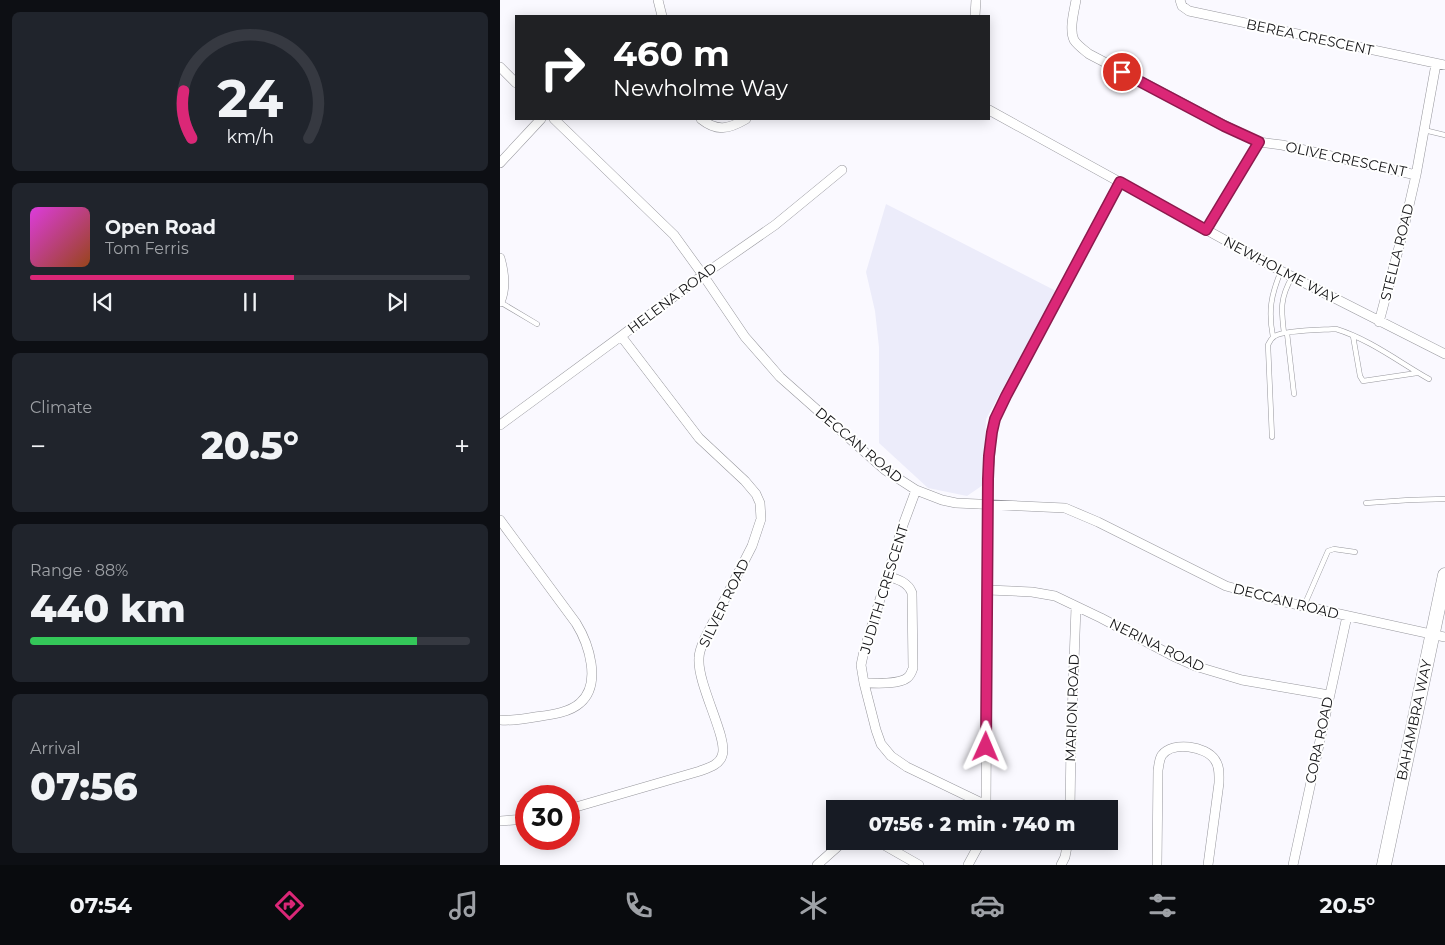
<!DOCTYPE html>
<meta charset="utf-8">
<style>
:root{--surface:#171b24;--page:#20242c;--text:#f1f3f6;--muted:#9ea1a6;--line:#363941;--accent:#db2777}
body{margin:0;font-family:Montserrat,sans-serif;background:var(--page);color:var(--text);height:100vh;display:flex;flex-direction:column;font-size:19px;white-space:nowrap}
*{box-sizing:border-box;margin:0}
p{font-size:16px;color:var(--muted)}
.icon{flex:none;width:28px;height:28px;fill:none;stroke:currentColor;stroke-width:2;stroke-linecap:round;stroke-linejoin:round}
.map{position:relative;flex:1;overflow:hidden}
.details{display:flex;flex-direction:column;gap:12px;padding:12px;background:#0d0f14;width:500px}
.details>*{flex:none}
.banner{position:absolute;left:15px;top:15px;width:475px;height:105px;border-radius:0px;box-shadow:0 2px 12px #0003;background:#202124;color:#fff;overflow:hidden}
.speed{position:absolute;left:15px;top:785px;display:flex;gap:10px;font-size:25px;font-weight:700;text-align:center}
.speed>*{display:grid;place-content:center;width:65px;height:65px;border-radius:50%;background:var(--surface);box-shadow:0 2px 12px #0003;line-height:1}
.speed .limit{border:8px solid #d22;background:#fff;color:#111}
.pin{position:absolute;display:grid;place-items:center;width:42px;height:42px;color:#fff;margin:-21px;border:2px solid #fff;border-radius:50%;box-shadow:0 1px 5px #0007}
.me{position:absolute;width:55px;margin:-28px;rotate:1deg;stroke-linejoin:round;filter:drop-shadow(0 0 4px #0008)}
.turn{display:flex;align-items:center;gap:18px;height:105px;padding:0 15px;font-size:22px}
.turn .icon{width:65px;height:65px;stroke-width:2.5}
.turn b{display:block;font-size:35px;line-height:42px}
.big{font-size:38px;font-weight:800;line-height:1.1}
.details .widget{flex:1;display:flex;flex-direction:column;justify-content:center;gap:8px;min-width:0;padding:0 18px;border-radius:8px;background:var(--page)}
.details .dial{align-items:center;gap:0}
.dial svg{height:130px;overflow:visible;fill:none;stroke:var(--line);stroke-width:7;stroke-linecap:round;text-anchor:middle}
.dial text{fill:var(--text);stroke:none}
.song{display:flex;align-items:center;gap:15px}
.cover{width:60px;height:60px;border-radius:8px;background:linear-gradient(135deg,hsl(300 70% 55%),hsl(20 70% 35%))}
.played{height:5px;border-radius:2px;background:linear-gradient(90deg,var(--accent) 60%,var(--line) 60%)}
.keys{display:flex;justify-content:space-around;direction:ltr}
.heat{display:flex;justify-content:space-between;align-items:center;font-size:28px;direction:ltr}
.charge{height:8px;border-radius:4px;background:linear-gradient(90deg,#34c759 88%,var(--line) 0)}
.trip{position:absolute;left:326px;top:800px;width:292px;height:50px;border-radius:0px;background:var(--surface);box-shadow:0 2px 12px #0003;font-weight:800;line-height:50px;text-align:center}
.tabs{display:flex;height:80px;justify-content:space-around;align-items:center;background:#090b0e;color:var(--muted)}
.tabs .icon{width:35px;height:35px}
.tabs .active{color:var(--accent)}
.tabs b{font-size:22px;color:var(--text)}
main{display:flex;flex:1;min-height:0}
.map>svg:first-child{display:block}
.built{fill:#ececfa}
.lines{fill:none;stroke-linecap:round;stroke-linejoin:round}
.lane-casing{stroke:#97979d;stroke-width:5.5}
.street-casing{stroke:#97979d;stroke-width:10}
.secondary-casing{stroke:#97979d;stroke-width:15}
.lane{stroke:#fff;stroke-width:4.5}
.street{stroke:#fff;stroke-width:9}
.secondary{stroke:#fff;stroke-width:14}
.route-casing{stroke:#8e194d;stroke-width:12}
.route{stroke:#db2777;stroke-width:9}
.labels{text-anchor:middle;stroke-width:4;stroke-linejoin:round;paint-order:stroke}
.street-label{font-size:14px;fill:#131315;stroke:#fff}
</style>
<main>
<section class="details">
<div class="widget dial"><svg viewBox="0 0 100 80">
<path d="M14 69A42 42 0 1 1 86 69"/>
<path d="M14 69A42 42 0 0 1 9 40" stroke="#db2777"/>
<text x="50" y="56" font-size="32" font-weight="700">24</text>
<text x="50" y="72" font-size="11">km/h</text>
</svg></div>
<div class="widget">
<div class="song"><i class="cover"></i><div><b>Open Road</b><p>Tom Ferris</p></div></div>
<div class="played"></div>
<div class="keys"><svg class="icon" aria-label="previous" viewBox="0 0 24 24"><path d="M18 5L8 12l10 7zM5 5v14"/></svg><svg class="icon" aria-label="pause" viewBox="0 0 24 24"><path d="M8 5v14M16 5v14"/></svg><svg class="icon" aria-label="next" viewBox="0 0 24 24"><path d="M6 5l10 7-10 7zM19 5v14"/></svg></div>
</div>
<div class="widget"><p>Climate</p>
<div class="heat"><a>−</a><b class="big">20.5°</b><a>+</a></div>
</div>
<div class="widget"><p>Range · 88%</p><b class="big">440 km</b><div class="charge"></div></div>
<div class="widget"><p>Arrival</p><b class="big">07:56</b></div>
</section>
<div class="map">
<svg width="945" height="865" viewBox="0 0 945 865">
<rect width="100%" height="100%" fill="#faf9ff"/>
<!-- built -->
<path class="built" d="M386 204 556 291 486 419 483 485 467 496 428 488 379 443V347L375 311 366 272Z"/>
<g class="lines">
<!-- lane casing -->
<g class="lane-casing">
<path id="lane" d="M924 130 945 135
M0 302 37 324
M784 333C781 309 780 298 792 277
M787 333 794 394
M853 336 860 376 863 381 917 373
M773 337C768 311 771 295 781 271
M772 437 768 345C770 341 771 338 775 336 785 330 823 330 836 329 869 339 899 362 929 379
M866 503 909 500 945 499
M804 606 828 551 834 549 855 552"/>
</g>
<!-- street casing -->
<g class="street-casing">
<path id="street" d="M158 0 162 16
M576 0C574 12 569 29 574 40 577 45 584 50 589 54L724 125 759 142 782 145 916 175
M680 0 682 6 689 11 945 65
M475 16 476 0
M0 67 16 83
M489 110 781 271 945 354
M54 119 174 235 203 275 245 337 280 377 385 470 416 490 442 500 456 503 565 508 598 522 726 586 785 602 945 637
M201 119C217 132 229 129 246 119
M0 163 41 119
M706 231 759 142
M0 258C4 272 6 289 0 302
M879 322 902 236 916 175 936 64
M0 425 121 336 203 275 275 225 342 170
M416 490 403 525 364 651 361 665 364 683 376 730 381 744 391 756 407 767 486 805
M0 520 76 623C89 644 102 684 80 703 69 713 49 715 35 717 24 719 12 721 0 720
M488 590 532 592 555 596 601 618 675 657 695 666 742 680 829 695
M364 683C375 683 398 685 407 678 410 676 412 671 413 668L412 593C408 582 397 579 387 576
M69 809 200 771C208 768 219 765 222 756 229 739 197 685 199 658 199 650 203 643 206 636L252 546 261 519 260 503 256 494 245 481 199 438 121 336
M486 809 488 479 492 432 495 419 506 396 620 182
M570 809 571 744 576 607
M0 821 26 819
M377 841 419 865
M317 865 344 841
M468 865 481 841
M561 865 565 857 568 841
M657 865 658 770C659 766 659 759 662 755 673 741 706 746 715 760 720 767 719 775 719 783L708 865
M793 865 847 616"/>
</g>
<!-- secondary casing -->
<g class="secondary-casing">
<path id="secondary" d="M884 865 945 575"/>
</g>
<!-- lane -->
<use href="#lane" class="lane"/>
<!-- street -->
<use href="#street" class="street"/>
<!-- secondary -->
<use href="#secondary" class="secondary"/>
</g>
<g class="lines">
<!-- route casing -->
<g class="route-casing">
<path id="route" d="M486 747 488 479 489 456 492 432 495 419 506 396 620 182 706 230 759 142 724 126 622 72"/>
</g>
<!-- route -->
<use href="#route" class="route"/>
</g>
<g class="labels">
<!-- street labels -->
<g class="street-label">
<text transform="translate(810 37) rotate(12)" y="5">BEREA CRESCENT</text>
<text transform="translate(846 159) rotate(12)" y="5">OLIVE CRESCENT</text>
<text transform="translate(897 252) rotate(-76)" y="5">STELLA ROAD</text>
<text transform="translate(781 270) rotate(28)" y="5">NEWHOLME WAY</text>
<text transform="translate(172 298) rotate(-37)" y="5">HELENA ROAD</text>
<text transform="translate(359 445) rotate(40)" y="5">DECCAN ROAD</text>
<text transform="translate(384 589) rotate(-73)" y="5">JUDITH CRESCENT</text>
<text transform="translate(786 601) rotate(14)" y="5">DECCAN ROAD</text>
<text transform="translate(224 603) rotate(-64)" y="5">SILVER ROAD</text>
<text transform="translate(657 645) rotate(26)" y="5">NERINA ROAD</text>
<text transform="translate(572 708) rotate(-88)" y="5">MARION ROAD</text>
<text transform="translate(914 720) rotate(-78)" y="5">BAHAMBRA WAY</text>
<text transform="translate(819 740) rotate(-78)" y="5">CORA ROAD</text>
</g>
</g>
</svg>
<div class="speed"><div class="limit">30</div></div>
<div class="pin" style="left:622px;top:72px;background:#d93025"><svg class="icon" aria-label="arrive" viewBox="0 0 24 24"><path d="M6 21V4h12l-3 4 3 4H6"/></svg></div>
<svg class="me" style="left:486px;top:747px" viewBox="-20 -20 40 40"><path d="M0-17L14 15 0 8-14 15z" fill="#db2777" stroke="#fff" stroke-width="4"/></svg>
<div class="trip">07:56 · 2 min · 740 m</div>
<div class="banner">
<div class="turn"><svg class="icon" aria-label="right" viewBox="0 0 24 24"><path d="M7 20v-9h11M14 6l5 5-5 5"/></svg><div><b>460 m</b>Newholme Way</div></div>
</div>
</div>
</main>
<nav class="tabs">
<b>07:54</b>
<svg class="icon active" aria-label="directions" viewBox="0 0 24 24"><path d="M12 3l9 9-9 9-9-9zM9 14v-3h6M13 9l2 2-2 2"/></svg>
<svg class="icon" aria-label="music" viewBox="0 0 24 24"><path d="M9 18V5l10-2v13"/><circle cx="6" cy="18" r="3"/><circle cx="16" cy="16" r="3"/></svg>
<svg class="icon" aria-label="phone" viewBox="0 0 24 24"><path d="M5 4h4l2 5-3 2q2 4 5 5l2-3 5 2v4C11 20 4 13 5 4z"/></svg>
<svg class="icon" aria-label="climate" viewBox="0 0 24 24"><path d="M12 3v18M4 7l16 10M4 17L20 7"/></svg>
<svg class="icon" aria-label="car" viewBox="0 0 24 24"><path d="M5 17H2v-5l4-1 3-4h7l3 4 3 1v5h-3M9 17h6M6 11h13"/><circle cx="7" cy="17" r="2"/><circle cx="17" cy="17" r="2"/></svg>
<svg class="icon" aria-label="filters" viewBox="0 0 24 24"><path d="M4 7h16M4 17h16"/><circle cx="9" cy="7" r="2"/><circle cx="15" cy="17" r="2"/></svg>
<b>20.5°</b>
</nav>
